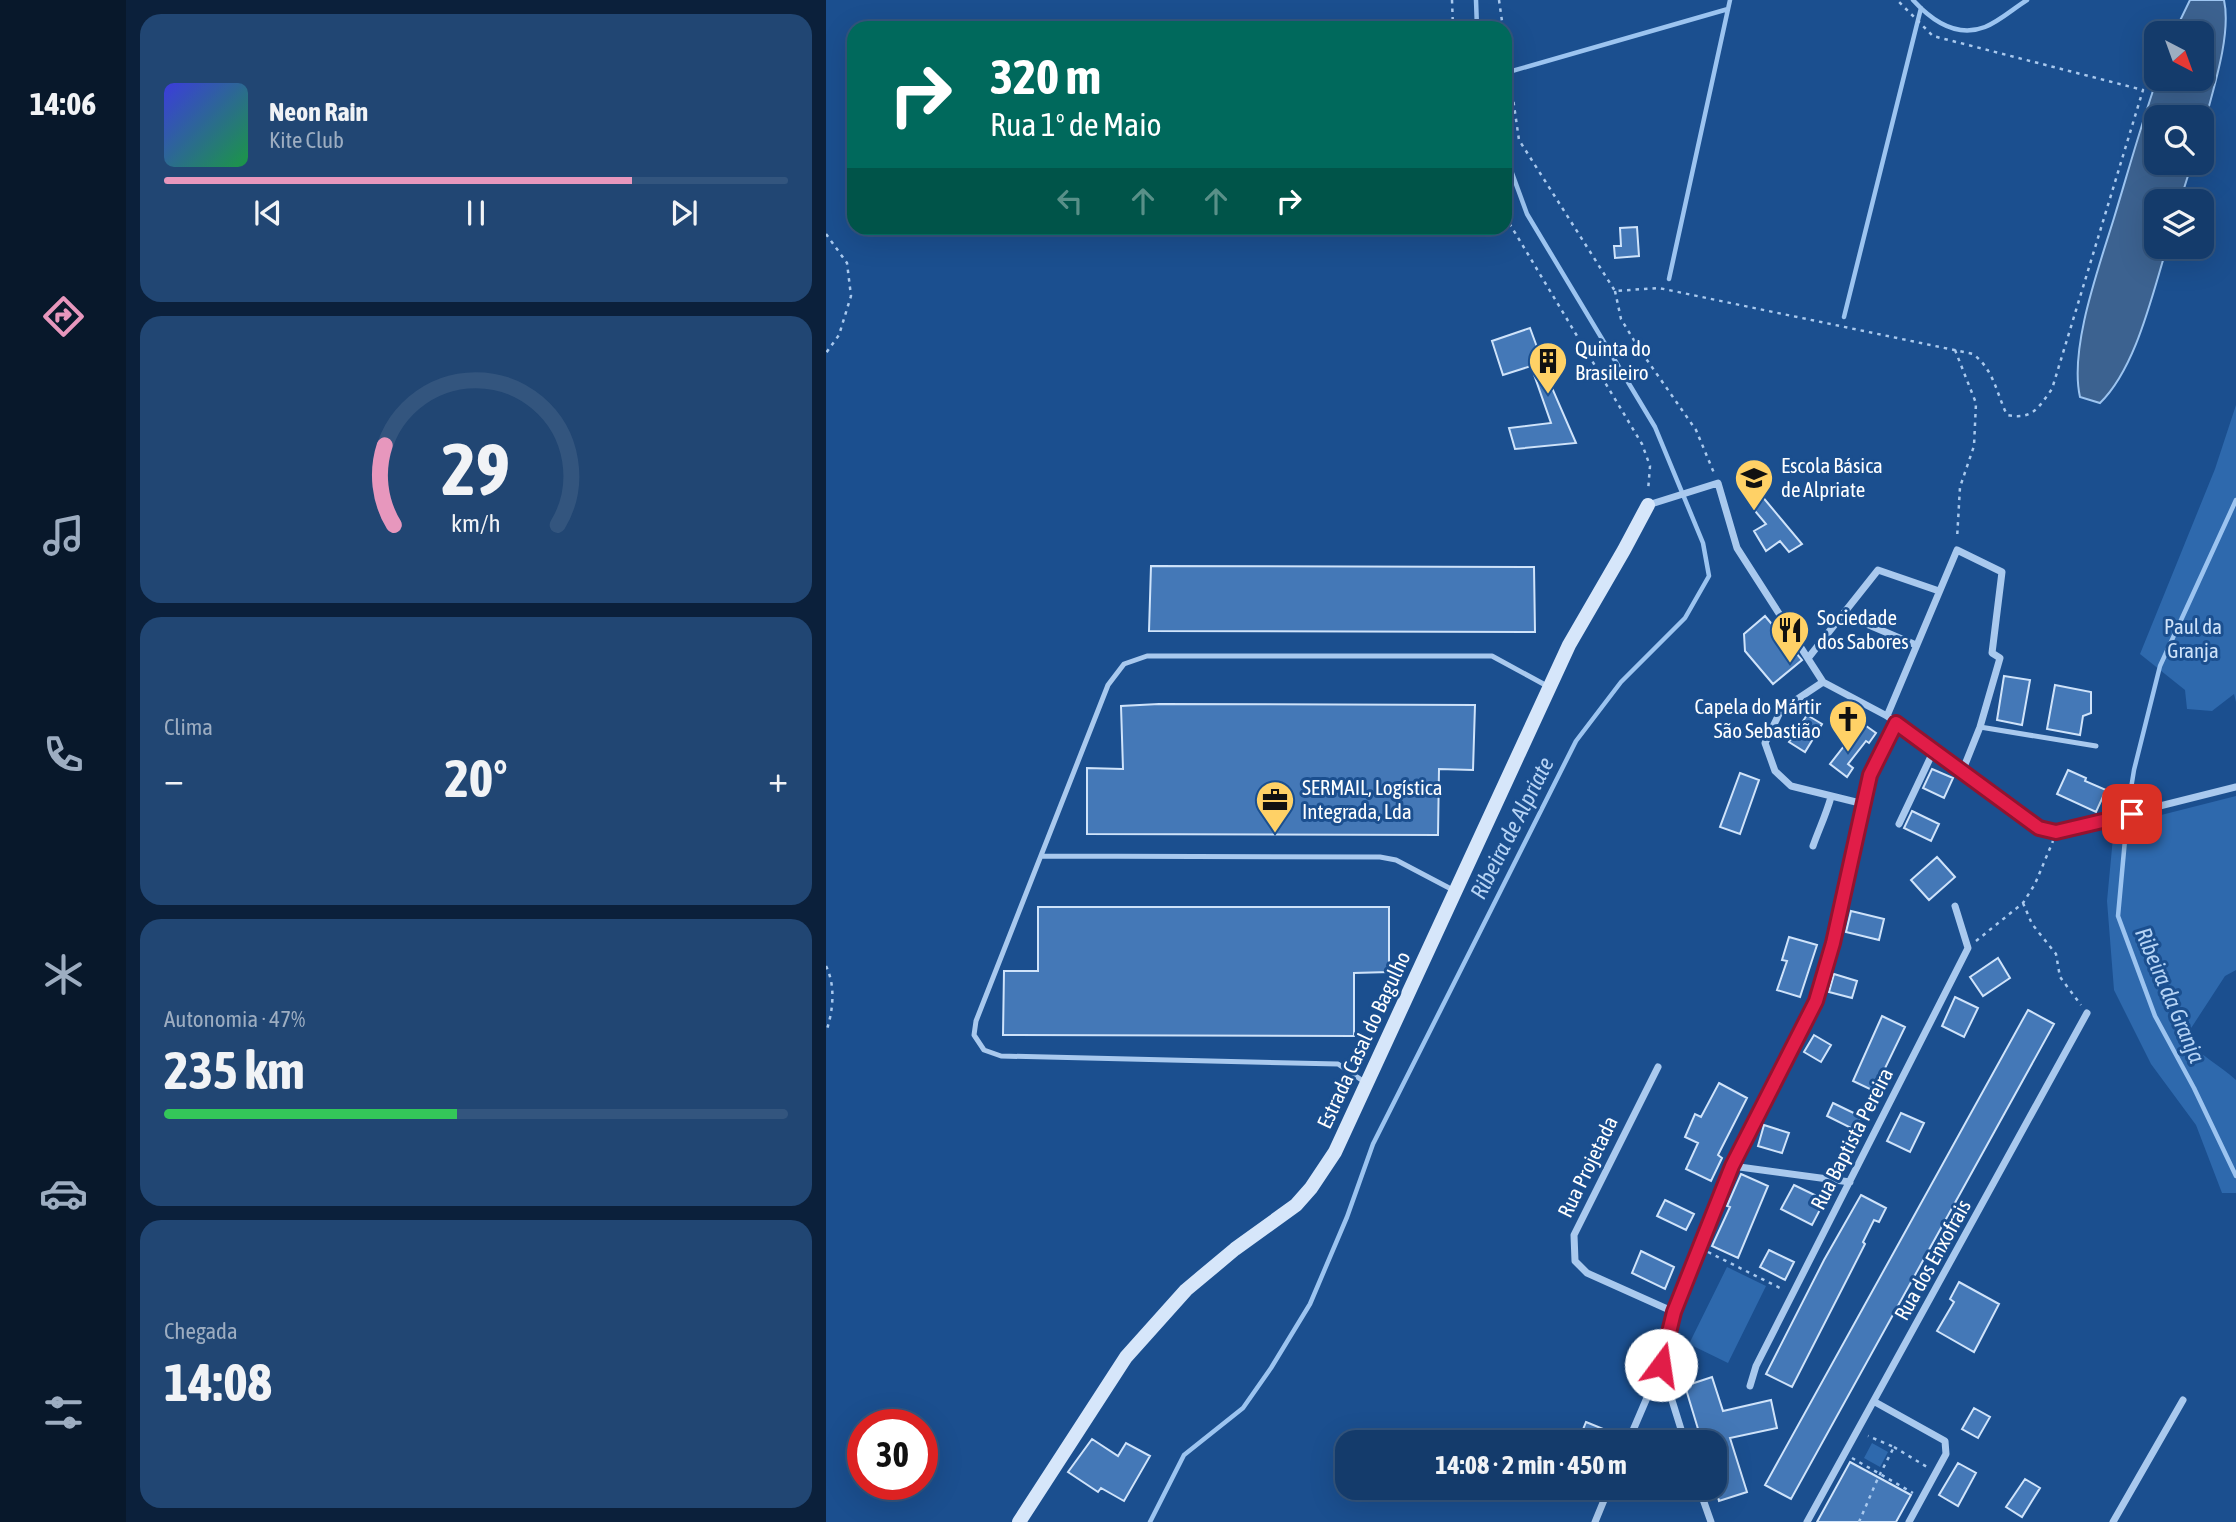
<!DOCTYPE html>
<html lang="pt">
<meta charset="utf-8">
<style>
:root{--surface:#143b6b;--page:#214673;--text:#f1f3f6;--muted:#9dadc1;--line:#33557e;--accent:#e797bd}
body{margin:0;font-family:"Asap Condensed",sans-serif;background:var(--page);color:var(--text);height:100vh;display:flex;flex-direction:column;font-size:26px;white-space:nowrap}
*{box-sizing:border-box;margin:0}
p{font-size:23px;color:var(--muted)}
.icon{flex:none;width:38px;height:38px;fill:none;stroke:currentColor;stroke-width:2;stroke-linecap:round;stroke-linejoin:round}
.map{position:relative;flex:1;overflow:hidden}
.details{display:flex;flex-direction:column;gap:14px;padding:14px;background:#0b203b;width:700px}
.details>*{flex:none}
.banner{position:absolute;left:21px;top:21px;width:665px;height:214px;border-radius:21px;box-shadow:0 7px 28px #0002,0 0 0 2px var(--line);background:#00695c;color:#fff;overflow:hidden}
.needle{width:46px;rotate:139deg}
.controls{position:absolute;left:1318px;top:21px;display:grid;gap:14px}
.controls a{display:grid;place-items:center;width:70px;height:70px;border-radius:14px;background:var(--surface);box-shadow:0 7px 28px #0002,0 0 0 2px var(--line);font-size:35px}
.speed{position:absolute;left:21px;top:1409px;display:flex;gap:14px;font-size:35px;font-weight:700;text-align:center}
.speed>*{display:grid;place-content:center;width:91px;height:91px;border-radius:50%;background:var(--surface);box-shadow:0 7px 28px #0002,0 0 0 2px var(--line);line-height:1}
.speed .limit{border:10px solid #d22;background:#fff;color:#111}
.pin{position:absolute;display:grid;place-items:center;width:60px;height:60px;color:#fff;margin:-30px;border-radius:14px;box-shadow:0 4px 10px #0006}
.me{position:absolute;width:77px;margin:-38px;rotate:14deg;stroke-linejoin:round;filter:drop-shadow(0 0 5px #0008)}
.turn{display:flex;align-items:center;gap:24px;height:147px;padding:0 28px;font-size:32px}
.turn .icon{width:91px;height:91px;stroke-width:2.5}
.turn b{display:block;font-size:49px;line-height:60px}
.lanes{display:flex;align-items:center;height:66px;padding:0 28px;background:#0003;justify-content:center;gap:35px;direction:ltr}
.lanes .off{opacity:.35}
.big{font-size:52px;font-weight:700;line-height:1.1}
.details .card{flex:1;display:flex;flex-direction:column;justify-content:center;gap:10px;min-width:0;padding:0 24px;border-radius:21px;background:var(--page)}
.details .dial{align-items:center;gap:0}
.dial svg{height:182px;overflow:visible;fill:none;stroke:var(--line);stroke-width:7;stroke-linecap:round;text-anchor:middle}
.dial text{fill:var(--text);stroke:none}
.song{display:flex;align-items:center;gap:21px}
.cover{width:84px;height:84px;border-radius:10px;background:linear-gradient(135deg,hsl(240 70% 55%),hsl(140 70% 35%))}
.played{height:7px;border-radius:4px;background:linear-gradient(90deg,var(--accent) 75%,var(--line) 75%)}
.keys{display:flex;justify-content:space-around;direction:ltr}
.heat{display:flex;justify-content:space-between;align-items:center;font-size:38px;direction:ltr}
.charge{height:10px;border-radius:5px;background:linear-gradient(90deg,#34c759 47%,var(--line) 0)}
.trip{position:absolute;left:509px;top:1430px;width:392px;height:70px;border-radius:21px;background:var(--surface);box-shadow:0 7px 28px #0002,0 0 0 2px var(--line);font-weight:700;line-height:70px;text-align:center}
main{display:flex;flex:1;min-height:0}
.tabs{display:flex;flex-direction:column;width:126px;justify-content:space-around;align-items:center;background:#08182b;color:var(--muted)}
.tabs .icon{width:49px;height:49px}
.tabs .selected{color:var(--accent)}
.tabs b{font-size:32px;color:var(--text)}
.map>svg:first-child{display:block}
.green{fill:#2e69ad}
.water{fill:#3c6290;stroke:#9cc4f0;stroke-width:2}
.lines{fill:none;stroke-linecap:round;stroke-linejoin:round}
.stream{stroke:#9cc4f0;stroke-width:4.5}
.building{fill:#4478b7;stroke:#cfe3fa;stroke-width:2}
.path{stroke:#a9c9ee;stroke-width:2.5;stroke-dasharray:3.5 5;stroke-linecap:butt}
.lane{stroke:#a9c9ee;stroke-width:5}
.street{stroke:#a9c9ee;stroke-width:7}
.secondary{stroke:#d6e6fa;stroke-width:14}
.route-casing{stroke:#92132f;stroke-width:18}
.route{stroke:#e11d48;stroke-width:12}
.labels{text-anchor:middle;stroke-width:6;stroke-linejoin:round;paint-order:stroke}
.poi-label{font-size:21px;fill:#fff;stroke:#1b4f8f;text-anchor:start}
.park-label{font-size:21px;fill:#cfe3fa;stroke:#1b4f8f}
.street-label{font-size:21px;fill:#fff;stroke:#1b4f8f}
.water-label{font-size:23px;font-style:italic;fill:#b5d3f5;stroke:#1b4f8f}
</style>
<main>
<nav class="tabs">
<b>14:06</b>
<svg class="icon selected" aria-label="directions" viewBox="0 0 24 24"><path d="M12 3l9 9-9 9-9-9zM9 14v-3h6M13 9l2 2-2 2"/></svg>
<svg class="icon" aria-label="music" viewBox="0 0 24 24"><path d="M9 18V5l10-2v13"/><circle cx="6" cy="18" r="3"/><circle cx="16" cy="16" r="3"/></svg>
<svg class="icon" aria-label="phone" viewBox="0 0 24 24"><path d="M5 4h4l2 5-3 2q2 4 5 5l2-3 5 2v4C11 20 4 13 5 4z"/></svg>
<svg class="icon" aria-label="climate" viewBox="0 0 24 24"><path d="M12 3v18M4 7l16 10M4 17L20 7"/></svg>
<svg class="icon" aria-label="car" viewBox="0 0 24 24"><path d="M5 17H2v-5l4-1 3-4h7l3 4 3 1v5h-3M9 17h6M6 11h13"/><circle cx="7" cy="17" r="2"/><circle cx="17" cy="17" r="2"/></svg>
<svg class="icon" aria-label="filters" viewBox="0 0 24 24"><path d="M4 7h16M4 17h16"/><circle cx="9" cy="7" r="2"/><circle cx="15" cy="17" r="2"/></svg>
</nav>
<section class="details">
<div class="card">
<div class="song"><i class="cover"></i><div><b>Neon Rain</b><p>Kite Club</p></div></div>
<div class="played"></div>
<div class="keys"><svg class="icon" aria-label="previous" viewBox="0 0 24 24"><path d="M18 5L8 12l10 7zM5 5v14"/></svg><svg class="icon" aria-label="pause" viewBox="0 0 24 24"><path d="M8 5v14M16 5v14"/></svg><svg class="icon" aria-label="next" viewBox="0 0 24 24"><path d="M6 5l10 7-10 7zM19 5v14"/></svg></div>
</div>
<div class="card dial"><svg viewBox="0 0 100 80">
<path d="M14 69A42 42 0 1 1 86 69"/>
<path d="M14 69A42 42 0 0 1 10 34" stroke="#e797bd"/>
<text x="50" y="56" font-size="32" font-weight="700">29</text>
<text x="50" y="72" font-size="11">km/h</text>
</svg></div>
<div class="card"><p>Clima</p>
<div class="heat"><a>−</a><b class="big">20°</b><a>+</a></div>
</div>
<div class="card"><p>Autonomia · 47%</p><b class="big">235 km</b><div class="charge"></div></div>
<div class="card"><p>Chegada</p><b class="big">14:08</b></div>
</section>
<div class="map">
<svg width="1410" height="1522" viewBox="0 0 1410 1522">
<rect width="100%" height="100%" fill="#1b4f8f"/>
<!-- green -->
<path class="green" d="M1410 405V702L1408 694 1386 711 1361 709 1359 690 1314 654 1389 469Z
M1410 796V970L1399 976 1358 1039C1375 1055 1393 1065 1410 1080V1193H1396L1370 1125 1325 1064 1288 990 1281 901 1288 827Z
M901 1267 940 1286 902 1363 863 1344Z
M1046 1443 1062 1452 1054 1467 1038 1458Z"/>
<!-- water -->
<path class="water" d="M1364 0H1398C1406 36 1385 96 1376 132V117H1330V163H1366L1354 201H1330V247H1341C1326 295 1310 368 1274 403L1254 397C1243 348 1273 267 1288 218 1302 172 1315 125 1331 79H1376V33H1348Z"/>
<g class="lines">
<!-- stream -->
<path class="stream" d="M650 0 651 28
M1087 0C1106 21 1131 38 1159 27 1174 21 1188 8 1201 0
M679 73 902 9
M843 279 904 0
M1018 317 1095 8
M1410 500 1334 666 1308 770 1302 807 1292 916 1329 1016 1368 1088 1410 1176
M324 1522 358 1455 417 1408 445 1368 484 1304 521 1217 547 1144 750 741 795 682 859 618 883 576 877 543 829 427 701 214 679 154"/>
</g>
<!-- building -->
<path class="building" d="M811 227 813 256 789 258 788 246H795L794 228Z
M704 328 726 388 750 443 689 449 683 428 725 423 705 366 677 375 666 341Z
M935 495 976 544 963 552 954 541 940 551 928 531 940 524 924 505Z
M325 566 708 567 709 632 323 631Z
M939 616 976 660 947 684 919 651 918 634Z
M1178 676 1204 680 1196 725 1171 720Z
M1229 685 1265 692V713L1257 716 1254 735 1221 729Z
M333 704 649 705 647 770 613 769 612 835 261 834V768L297 769 295 706Z
M981 715 996 724 979 752 963 742Z
M1036 723 1050 733 1043 743 1040 741 1022 764 1027 768 1021 777 1004 764Z
M1106 769 1127 778 1118 798 1097 788Z
M1242 770 1260 778 1259 781 1280 790 1270 812 1231 794Z
M914 773 933 780 914 834 894 827Z
M1086 811 1113 824 1105 841 1078 828Z
M1111 857 1129 877 1103 900 1085 880Z
M212 907H563V972L528 973V1036L177 1035 178 971H212Z
M1025 911 1058 919 1053 940 1020 932Z
M963 937 991 945 974 997 951 990 961 961 956 960Z
M1172 958 1184 978 1157 996 1144 977Z
M1008 974 1031 981 1026 998 1003 992Z
M1129 997 1152 1008 1138 1037 1116 1026Z
M1202 1010 1228 1024 965 1499 939 1485Z
M1056 1016 1079 1027 1048 1091 1027 1081Z
M988 1035 1005 1045 995 1062 978 1052Z
M893 1083 921 1098 892 1155 896 1158 885 1181 860 1169 872 1143 859 1137 869 1114 875 1117Z
M1007 1103 1036 1117 1029 1130 1001 1116Z
M1075 1113 1098 1123 1084 1152 1061 1141Z
M938 1125 963 1133 956 1153 932 1146Z
M915 1174 942 1186 912 1258 886 1246 904 1207 901 1206Z
M968 1185 999 1200 986 1225 955 1209Z
M1035 1195 1060 1208 1053 1222 1048 1220 1037 1242 1039 1244 966 1387 940 1374 998 1260Z
M839 1200 868 1214 860 1230 831 1216Z
M943 1250 968 1262 959 1280 934 1267Z
M815 1251 848 1267 839 1289 806 1273Z
M1133 1282 1173 1304 1148 1352 1111 1331 1128 1302 1124 1299Z
M886 1377 897 1411 945 1400 951 1428 904 1438 921 1492 893 1501 889 1486V1442H876L859 1386Z
M1148 1408 1164 1417 1152 1438 1136 1429Z
M760 1422 797 1437 796 1442H752Z
M266 1439 292 1456 300 1443 324 1456 298 1501 275 1488 272 1492 242 1472Z
M1024 1462 1085 1495 1070 1522H991Z
M1132 1463 1150 1473 1132 1506 1113 1495Z
M1199 1479 1214 1488 1196 1517 1180 1507Z"/>
<g class="lines">
<!-- path -->
<path class="path" d="M626 0 627 28
M673 0 677 28
M679 43 693 140 789 291 833 288 1147 354C1168 370 1170 392 1181 415 1207 420 1212 408 1226 389L1317 90 1107 36 1071 0
M679 216 816 444 824 466 822 491
M0 234 21 263 25 296 13 335 0 353
M789 291 795 319 814 350 870 430 888 473
M1129 350 1150 403 1148 446 1134 487 1131 539
M1197 903 1206 924 1230 954 1234 977 1255 1005
M1150 941 1197 903 1209 884 1227 841
M0 966C10 986 7 1012 0 1032
M882 1252 958 1290
M1068 1447 1101 1467
M1026 1458 1087 1493
M1033 1522 1052 1478 1068 1447 1042 1436"/>
<!-- lane -->
<path class="lane" d="M1154 727 1270 746
M215 856 554 857 570 860 627 890
M540 1083 512 1064 175 1056 158 1050 148 1035 150 1021 282 685 298 664 321 656H666L723 687"/>
<!-- street -->
<path class="street" d="M822 505 892 483 911 548 997 682
M1017 614 1090 645
M983 657 1052 570 1113 591
M997 682 1061 716 1213 828 1230 832 1410 787
M997 682 955 710 939 743 949 771 965 786 1038 804
M1061 716 1131 550 1176 572 1166 653 1174 658 1154 727 1136 772
M1073 824 1108 750
M987 846C993 829 1000 815 1005 797
M832 1067 748 1235 749 1261 761 1273 848 1312
M906 1166 1024 1182
M924 1386 930 1366 1142 948 1129 906
M1049 1402 1119 1441 1120 1454 1083 1522
M802 1442 835 1365
M859 1442 835 1365 848 1312 906 1166 990 1001 1007 943 1044 775 1070 723
M873 1488 885 1522
M769 1522 783 1488
M981 1522 1261 1013
M1287 1522 1357 1400"/>
<!-- secondary -->
<path class="secondary" d="M193 1522 300 1357 360 1290 409 1249 470 1205 485 1188 509 1152 743 645 798 550 822 505"/>
</g>
<g class="lines">
<!-- route casing -->
<g class="route-casing">
<path id="route" d="M835 1365 848 1312 906 1166 990 1001 1007 943 1044 775 1070 723 1213 828 1230 832 1306 814"/>
</g>
<!-- route -->
<use href="#route" class="route"/>
</g>
<!-- icons -->
<defs>
<g id="building-pin" transform="scale(2.0125)"><path d="M0 17L-7.5 6A9.5 9.5 0 1 1 7.5 6Z" fill="#ffd166" stroke="#1b4f8f"/><path d="M-4-6H4V6H1V3H-1V6H-4ZM-2.5-4.3h1.7v1.8h-1.7ZM.8-4.3h1.7v1.8H.8ZM-2.5-1h1.7V.8h-1.7ZM.8-1h1.7V.8H.8Z" fill="#111"/></g>
<g id="school-pin" transform="scale(2.0125)"><path d="M0 17L-7.5 6A9.5 9.5 0 1 1 7.5 6Z" fill="#ffd166" stroke="#1b4f8f"/><path d="M0-5L7-2L0 1L-7-2ZM-4 1L0 2.5L4 1V4Q0 6-4 4Z" fill="#111"/></g>
<g id="restaurant-pin" transform="scale(2.0125)"><path d="M0 17L-7.5 6A9.5 9.5 0 1 1 7.5 6Z" fill="#ffd166" stroke="#1b4f8f"/><path d="M-5-6h1v4h1v-4h1v4h1v-4h1v5L-1.5 .5V6h-2V.5L-5-1ZM5-6V6H3V1.5H1.5Q1.5-4 5-6Z" fill="#111"/></g>
<g id="church-pin" transform="scale(2.0125)"><path d="M0 17L-7.5 6A9.5 9.5 0 1 1 7.5 6Z" fill="#ffd166" stroke="#1b4f8f"/><path d="M-1.2-6h2.4v3.5h3.3v2.4h-3.3V6h-2.4V-.1h-3.3v-2.4h3.3Z" fill="#111"/></g>
<g id="office-pin" transform="scale(2.0125)"><path d="M0 17L-7.5 6A9.5 9.5 0 1 1 7.5 6Z" fill="#ffd166" stroke="#1b4f8f"/><path d="M-6-3h4V-5.5h4V-3h4V5H-6ZM-1-4.5V-3h2v-1.5ZM-6 0V1H6V0Z" fill="#111"/></g>
</defs>
<g fill-rule="evenodd">
<use href="#building-pin" x="722" y="361"/>
<use href="#school-pin" x="928" y="478"/>
<use href="#restaurant-pin" x="964" y="630"/>
<use href="#church-pin" x="1022" y="719"/>
<use href="#office-pin" x="449" y="800"/>
</g>
<g class="labels">
<!-- poi labels -->
<g class="poi-label">
<text x="749" y="356">Quinta do<tspan x="749" dy="24">Brasileiro</tspan></text>
<text x="955" y="473">Escola Básica<tspan x="955" dy="24">de Alpriate</tspan></text>
<text x="991" y="625">Sociedade<tspan x="991" dy="24">dos Sabores</tspan></text>
<text x="995" y="714" text-anchor="end">Capela do Mártir<tspan x="995" dy="24">São Sebastião</tspan></text>
<text x="476" y="795">SERMAIL, Logística<tspan x="476" dy="24">Integrada, Lda</tspan></text>
</g>
<!-- park labels -->
<g class="park-label">
<text x="1367" y="634">Paul da<tspan x="1367" dy="24">Granja</tspan></text>
</g>
<!-- street labels -->
<g class="street-label">
<text transform="translate(538 1040) rotate(-65)" y="7">Estrada Casal do Bagulho</text>
<text transform="translate(1026 1139) rotate(-63)" y="7">Rua Baptista Pereira</text>
<text transform="translate(762 1167) rotate(-64)" y="7">Rua Projetada</text>
<text transform="translate(1107 1260) rotate(-61)" y="7">Rua dos Enxofrais</text>
</g>
<!-- water labels -->
<g class="water-label">
<text transform="translate(686 828) rotate(-63)" y="8">Ribeira de Alpriate</text>
<text transform="translate(1344 995) rotate(67)" y="8">Ribeira da Granja</text>
</g>
</g>
</svg>
<div class="controls">
<a><svg class="needle" viewBox="-14 -14 28 28"><path d="M0-13l5 13h-10z" fill="#e53935"/><path d="M0 13l5-13h-10z" fill="#9dadc1"/></svg></a>
<a><svg class="icon" aria-label="search" viewBox="0 0 24 24"><circle cx="10" cy="10" r="6"/><path d="M15 15l6 6"/></svg></a>
<a><svg class="icon" aria-label="layers" viewBox="0 0 24 24"><path d="M12 4l9 5-9 5-9-5zM3 14l9 5 9-5"/></svg></a>
</div>
<div class="speed"><div class="limit">30</div></div>
<div class="pin" style="left:1306px;top:814px;background:#d93025"><svg class="icon" aria-label="arrive" viewBox="0 0 24 24"><path d="M6 21V4h12l-3 4 3 4H6"/></svg></div>
<svg class="me" style="left:835px;top:1365px" viewBox="-20 -20 40 40"><circle r="19" fill="#fff"/><path d="M0-13L10 11 0 6-10 11z" fill="#e11d48"/></svg>
<div class="trip">14:08 · 2 min · 450 m</div>
<div class="banner">
<div class="turn"><svg class="icon" aria-label="right" viewBox="0 0 24 24"><path d="M7 20v-9h11M14 6l5 5-5 5"/></svg><div><b>320 m</b>Rua 1º de Maio</div></div>
<div class="lanes"><svg class="icon off" aria-label="left" viewBox="0 0 24 24"><path d="M17 20v-9H6M10 6l-5 5 5 5"/></svg><svg class="icon off" aria-label="ahead" viewBox="0 0 24 24"><path d="M12 20V5M6 11l6-6 6 6"/></svg><svg class="icon off" aria-label="ahead" viewBox="0 0 24 24"><path d="M12 20V5M6 11l6-6 6 6"/></svg><svg class="icon" aria-label="right" viewBox="0 0 24 24"><path d="M7 20v-9h11M14 6l5 5-5 5"/></svg></div>
</div>
</div>
</main>
